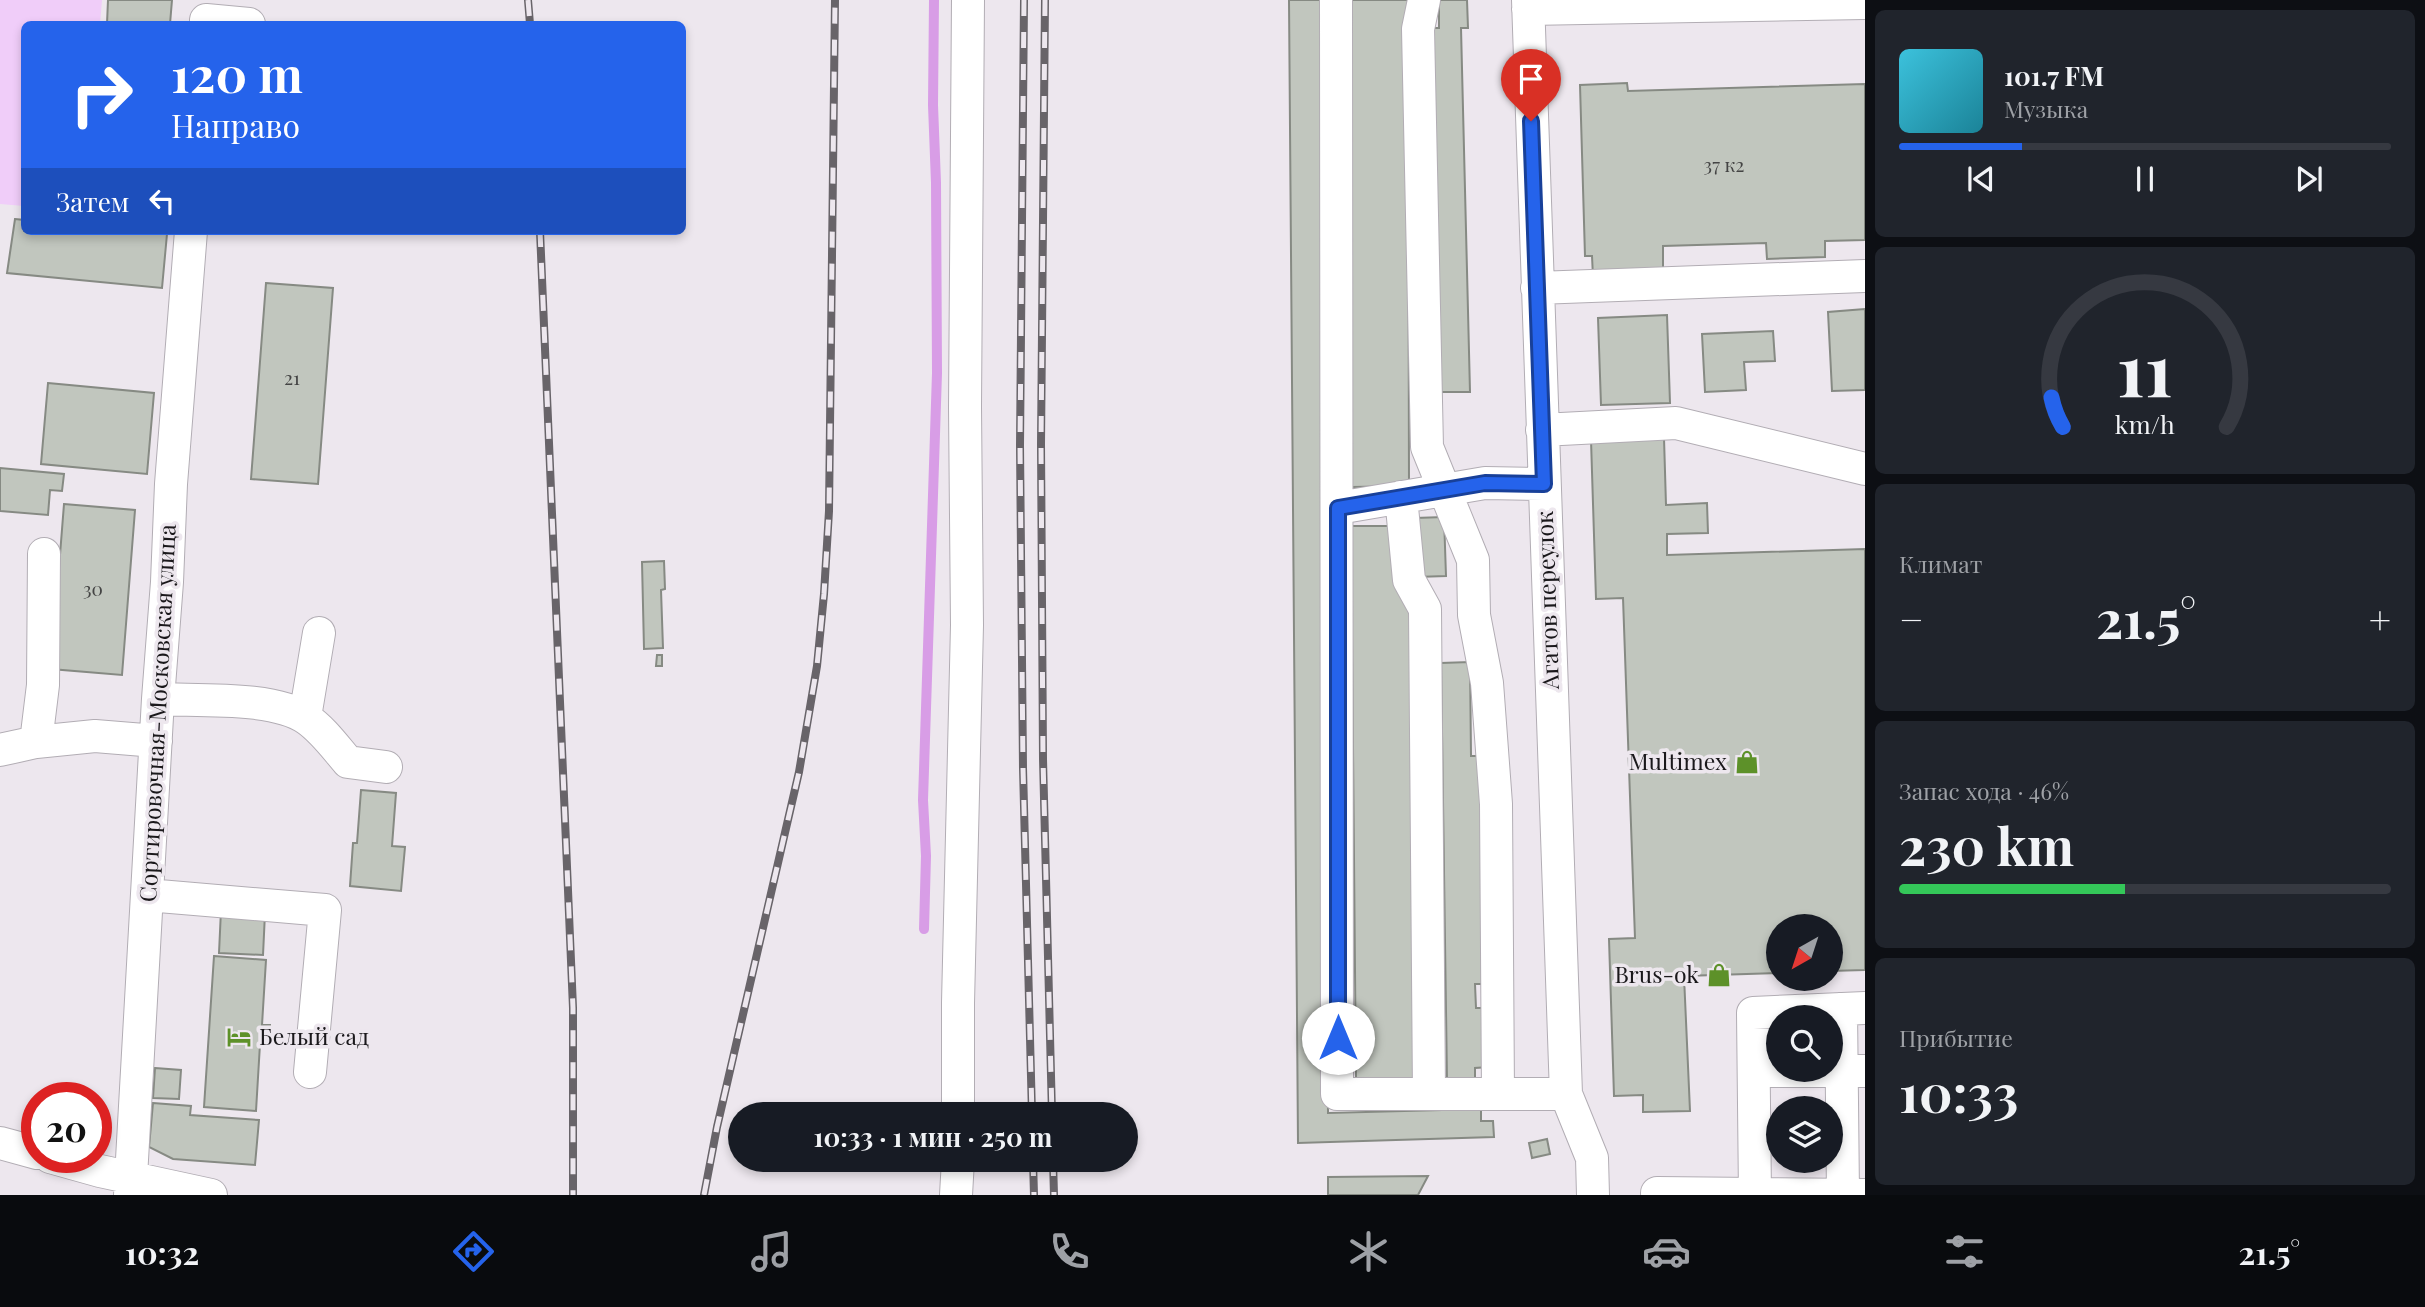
<!DOCTYPE html>
<html lang="ru">
<meta charset="utf-8">
<style>
:root{--surface:#171b24;--page:#20242c;--text:#f1f3f6;--muted:#9ea1a6;--line:#363941;--accent:#2563eb}
body{margin:0;font-family:"Playfair Display",serif;background:var(--page);color:var(--text);height:100vh;display:flex;flex-direction:column;font-size:26px;white-space:nowrap}
*{box-sizing:border-box;margin:0}
p{font-size:23px;color:var(--muted)}
.icon{flex:none;width:38px;height:38px;fill:none;stroke:currentColor;stroke-width:2;stroke-linecap:round;stroke-linejoin:round}
.map{position:relative;flex:1;overflow:hidden}
.panel{display:flex;flex-direction:column;gap:10px;padding:10px;background:#0d0f14;width:560px}
.panel>*{flex:none}
.top-card{position:absolute;left:21px;top:21px;width:665px;height:214px;border-radius:10px;box-shadow:0 4px 10px #0003;background:#2563eb;color:#fff;overflow:hidden}
.needle{width:46px;rotate:219deg}
.buttons{position:absolute;left:1766px;top:914px;display:grid;gap:14px}
.buttons a{display:grid;place-items:center;width:77px;height:77px;border-radius:50%;background:var(--surface);box-shadow:0 4px 10px #0003;font-size:35px}
.speed{position:absolute;left:21px;top:1082px;display:flex;gap:14px;font-size:35px;font-weight:700;text-align:center}
.speed>*{display:grid;place-content:center;width:91px;height:91px;border-radius:50%;background:var(--surface);box-shadow:0 4px 10px #0003;line-height:1}
.speed .limit{border:10px solid #d22;background:#fff;color:#111}
.pin{position:absolute;display:grid;place-items:center;width:60px;height:60px;color:#fff;margin:-72px -30px;border-radius:50% 50% 50% 0;rotate:-45deg;box-shadow:0 0 7px #0007}
.pin .icon{rotate:45deg}
.me{position:absolute;width:77px;margin:-38px;rotate:0deg;stroke-linejoin:round;filter:drop-shadow(0 0 5px #0008)}
.turn{display:flex;align-items:center;gap:24px;height:147px;padding:0 35px;font-size:32px}
.turn .icon{width:91px;height:91px;stroke-width:2.5}
.turn b{display:block;font-size:49px;line-height:60px}
.then{display:flex;align-items:center;height:66px;padding:0 35px;background:#0003;gap:14px;font-size:26px}
.big{font-size:52px;font-weight:700;line-height:1.1}
.panel .widget{flex:1;display:flex;flex-direction:column;justify-content:center;gap:10px;min-width:0;padding:0 24px;border-radius:10px;background:var(--page)}
.panel .dial{align-items:center;gap:0}
.dial svg{height:182px;overflow:visible;fill:none;stroke:var(--line);stroke-width:7;stroke-linecap:round;text-anchor:middle}
.dial text{fill:var(--text);stroke:none}
.song{display:flex;align-items:center;gap:21px}
.cover{width:84px;height:84px;border-radius:10px;background:linear-gradient(135deg,hsl(190 70% 55%),hsl(190 70% 35%))}
.played{height:7px;border-radius:4px;background:linear-gradient(90deg,var(--accent) 25%,var(--line) 25%)}
.keys{display:flex;justify-content:space-around;direction:ltr}
.heat{display:flex;justify-content:space-between;align-items:center;font-size:38px;direction:ltr}
.charge{height:10px;border-radius:5px;background:linear-gradient(90deg,#34c759 46%,var(--line) 0)}
.trip{position:absolute;left:728px;top:1102px;width:410px;height:70px;border-radius:35px;background:var(--surface);box-shadow:0 4px 10px #0003;font-weight:700;line-height:70px;text-align:center}
.tabs{display:flex;height:112px;justify-content:space-around;align-items:center;background:#090b0e;color:var(--muted)}
.tabs .icon{width:49px;height:49px}
.tabs .on{color:var(--accent)}
.tabs b{font-size:32px;color:var(--text)}
main{display:flex;flex:1;min-height:0}
.map>svg:first-child{display:block}
.green{fill:#f0cdf9}
.lines{fill:none;stroke-linecap:round;stroke-linejoin:round}
.stream{stroke:#d89de6;stroke-width:10}
.building{fill:#c1c6be;stroke:#868a83;stroke-width:2}
.minor-casing{stroke:#b2adb4;stroke-width:34}
.minor{stroke:#fff;stroke-width:32}
.rail-casing{stroke:#686469;stroke-width:8}
.rail{stroke:#ede7ee;stroke-width:5;stroke-dasharray:16;stroke-linecap:butt}
.route-casing{stroke:#184099;stroke-width:18}
.route{stroke:#2563eb;stroke-width:12}
.labels{text-anchor:middle;stroke-width:7;stroke-linejoin:round;paint-order:stroke}
.number-label{font-size:19px;fill:#444}
.street-label{font-size:23px;fill:#1a181b;stroke:#ede7ee}
.poi-label{font-size:23px;fill:#1a181b;stroke:#ede7ee;text-anchor:end}
</style>
<main>
<div class="map">
<svg width="1865" height="1195" viewBox="0 0 1865 1195">
<rect width="100%" height="100%" fill="#ede7ee"/>
<!-- green -->
<path class="green" d="M0 0H102L100 24H24V206L0 204Z"/>
<g class="lines">
<!-- stream -->
<path class="stream" d="M924 929 926 856 923 800 937 373 936 183 933 105 934 0"/>
</g>
<!-- building -->
<path class="building" d="M108 0H172L170 24H107Z
M1289 0H1322L1328 1113 1481 1109V1121H1493L1494 1137 1298 1143Z
M1350 0H1408L1409 486 1352 487Z
M1439 0H1467L1468 28H1461L1470 392H1439L1433 28H1439Z
M1627 83 1628 91 1865 84V240L1825 241V257L1767 259 1766 243 1663 246V275L1593 277 1592 256H1585L1580 85Z
M15 219 24 220V231H138L167 234 162 288 7 273Z
M266 283 333 288 318 484 251 479Z
M1865 309V390L1832 391 1828 312Z
M1667 315 1670 403 1601 405 1598 318Z
M1773 331 1775 361 1744 362 1746 390 1705 392 1702 334Z
M48 383 154 393 147 474 41 464Z
M1664 438 1666 505 1707 503 1708 533 1667 534V555L1865 549V970L1830 971V926H1778V973L1684 976 1690 1111 1643 1112V1095L1614 1096 1609 939 1635 938 1623 598 1596 599 1591 440Z
M0 468 64 474 62 491 50 490 48 515 0 511Z
M64 504 135 510 122 675 51 669Z
M1444 517 1446 576 1416 577 1415 518Z
M1351 526H1399L1412 595 1416 1080H1356Z
M664 561 665 589 661 590 663 648 644 649 642 562Z
M657 655H662V666H656Z
M1470 662 1471 756H1485L1488 984H1475L1476 1008H1488L1489 1067 1475 1068V1079L1447 1080 1441 663Z
M361 790 396 793 392 846 405 847 401 891 350 886 353 843H357Z
M221 910 265 913 263 955 219 953Z
M214 956 266 960 262 1025H270L269 1045 260 1044 256 1111 204 1107Z
M155 1068 181 1070 179 1099 153 1098Z
M153 1103 191 1106 190 1115 259 1120 255 1165 173 1159 149 1147Z
M738 1123 740 1124V1142L734 1140Z
M1547 1139 1550 1154 1532 1158 1529 1143Z
M1428 1176 1418 1195H1328V1177Z"/>
<g class="lines">
<!-- minor casing -->
<g class="minor-casing">
<path id="minor" d="M1336 0 1337 1094H1566
M1424 0 1418 29 1427 447 1473 560 1474 615 1487 683 1496 804 1498 1094
M1528 0 1566 1094 1592 1158 1593 1195
M1528 9 1865 3
M206 20 249 24
M1537 288 1865 276
M1542 430 1676 423 1865 469
M1401 497 1409 580 1425 609 1429 1094
M1338 508 1485 483 1544 484
M158 699C198 701 275 696 307 719 323 730 335 747 348 762L386 767
M305 717 319 633
M36 742 43 685 44 554
M0 750 36 742 95 736 156 741
M147 895 325 910 310 1072
M1841 1009 1843 1195
M1754 1071H1865
M958 1115V1003L967 625 965 407 968 0
M0 1143 37 1153
M50 1157 100 1171 211 1195
M1657 1193 1865 1195
M130 1195 158 699 167 582 171 484 191 231
M956 1195 958 1160
M1755 1195 1753 1013 1865 1008"/>
</g>
<!-- minor -->
<use href="#minor" class="minor"/>
<!-- rail casing -->
<g class="rail-casing">
<path id="rail" d="M528 0 530 24
M1024 0 1020 445 1023 768 1032 1115
M1045 0 1041 444 1043 759 1052 1115
M540 231 573 1008V1195
M1033 1160 1034 1195
M1053 1160 1054 1195
M704 1195 717 1127 799 772 817 666 824 594 829 511 835 0"/>
</g>
<!-- rail -->
<use href="#rail" class="rail"/>
</g>
<g class="lines">
<!-- route casing -->
<g class="route-casing">
<path id="route" d="M1338 1038V508L1485 483 1544 484 1531 121"/>
</g>
<!-- route -->
<use href="#route" class="route"/>
</g>
<!-- icons -->
<defs>
<g id="shop-bare" transform="scale(1.89)"><path d="M-5-2.5h2.3a2.7 3.5 0 0 1 5.4 0H5L5.5 6h-11ZM-1.5-2.5h3a1.5 2.3 0 0 0-3 0Z" fill="#5d9129" stroke="#ede7ee" stroke-width="2.5" paint-order="stroke"/></g>
<g id="hotel-bare" transform="scale(1.89)"><path d="M-6-4.5h1.5V1H6V5H4.5V3h-9V5H-6ZM-4 0a1.8 1.8 0 1 1 3.6 0ZM.5 0V-2.5h3Q6-2.5 6 0Z" fill="#5d9129" stroke="#ede7ee" stroke-width="2.5" paint-order="stroke"/></g>
</defs>
<g fill-rule="evenodd">
<use href="#shop-bare" x="1747" y="762"/>
<use href="#shop-bare" x="1719" y="975"/>
<use href="#hotel-bare" x="239" y="1037"/>
</g>
<g class="labels">
<!-- number labels -->
<g class="number-label">
<text x="1724" y="172">37 к2</text>
<text x="292" y="385">21</text>
<text x="93" y="596">30</text>
</g>
<!-- street labels -->
<g class="street-label">
<text transform="translate(1548 600) rotate(-92)" y="8">Агатов переулок</text>
<text transform="translate(158 713) rotate(-87)" y="8">Сортировочная-Московская улица</text>
</g>
<!-- poi labels -->
<g class="poi-label">
<text x="1727" y="770">Multimex</text>
<text x="1699" y="983">Brus-ok</text>
<text x="259" y="1045" text-anchor="start">Белый сад</text>
</g>
</g>
</svg>
<div class="buttons">
<a><svg class="needle" viewBox="-14 -14 28 28"><path d="M0-13l5 13h-10z" fill="#e53935"/><path d="M0 13l5-13h-10z" fill="#9ea1a6"/></svg></a>
<a><svg class="icon" aria-label="search" viewBox="0 0 24 24"><circle cx="10" cy="10" r="6"/><path d="M15 15l6 6"/></svg></a>
<a><svg class="icon" aria-label="layers" viewBox="0 0 24 24"><path d="M12 4l9 5-9 5-9-5zM3 14l9 5 9-5"/></svg></a>
</div>
<div class="speed"><div class="limit">20</div></div>
<div class="pin" style="left:1531px;top:121px;background:#d93025"><svg class="icon" aria-label="arrive" viewBox="0 0 24 24"><path d="M6 21V4h12l-3 4 3 4H6"/></svg></div>
<svg class="me" style="left:1338px;top:1038px" viewBox="-20 -20 40 40"><circle r="19" fill="#fff"/><path d="M0-13L10 11 0 6-10 11z" fill="#2563eb"/></svg>
<div class="trip">10:33 · 1 мин · 250 m</div>
<div class="top-card">
<div class="turn"><svg class="icon" aria-label="right" viewBox="0 0 24 24"><path d="M7 20v-9h11M14 6l5 5-5 5"/></svg><div><b>120 m</b>Направо</div></div>
<div class="then">Затем<svg class="icon" aria-label="left" viewBox="0 0 24 24"><path d="M17 20v-9H6M10 6l-5 5 5 5"/></svg></div>
</div>
</div>
<section class="panel">
<div class="widget">
<div class="song"><i class="cover"></i><div><b>101.7 FM</b><p>Музыка</p></div></div>
<div class="played"></div>
<div class="keys"><svg class="icon" aria-label="previous" viewBox="0 0 24 24"><path d="M18 5L8 12l10 7zM5 5v14"/></svg><svg class="icon" aria-label="pause" viewBox="0 0 24 24"><path d="M8 5v14M16 5v14"/></svg><svg class="icon" aria-label="next" viewBox="0 0 24 24"><path d="M6 5l10 7-10 7zM19 5v14"/></svg></div>
</div>
<div class="widget dial"><svg viewBox="0 0 100 80">
<path d="M14 69A42 42 0 1 1 86 69"/>
<path d="M14 69A42 42 0 0 1 9 56" stroke="#2563eb"/>
<text x="50" y="56" font-size="32" font-weight="700">11</text>
<text x="50" y="72" font-size="11">km/h</text>
</svg></div>
<div class="widget"><p>Климат</p>
<div class="heat"><a>−</a><b class="big">21.5°</b><a>+</a></div>
</div>
<div class="widget"><p>Запас хода · 46%</p><b class="big">230 km</b><div class="charge"></div></div>
<div class="widget"><p>Прибытие</p><b class="big">10:33</b></div>
</section>
</main>
<nav class="tabs">
<b>10:32</b>
<svg class="icon on" aria-label="directions" viewBox="0 0 24 24"><path d="M12 3l9 9-9 9-9-9zM9 14v-3h6M13 9l2 2-2 2"/></svg>
<svg class="icon" aria-label="music" viewBox="0 0 24 24"><path d="M9 18V5l10-2v13"/><circle cx="6" cy="18" r="3"/><circle cx="16" cy="16" r="3"/></svg>
<svg class="icon" aria-label="phone" viewBox="0 0 24 24"><path d="M5 4h4l2 5-3 2q2 4 5 5l2-3 5 2v4C11 20 4 13 5 4z"/></svg>
<svg class="icon" aria-label="climate" viewBox="0 0 24 24"><path d="M12 3v18M4 7l16 10M4 17L20 7"/></svg>
<svg class="icon" aria-label="car" viewBox="0 0 24 24"><path d="M5 17H2v-5l4-1 3-4h7l3 4 3 1v5h-3M9 17h6M6 11h13"/><circle cx="7" cy="17" r="2"/><circle cx="17" cy="17" r="2"/></svg>
<svg class="icon" aria-label="filters" viewBox="0 0 24 24"><path d="M4 7h16M4 17h16"/><circle cx="9" cy="7" r="2"/><circle cx="15" cy="17" r="2"/></svg>
<b>21.5°</b>
</nav>
